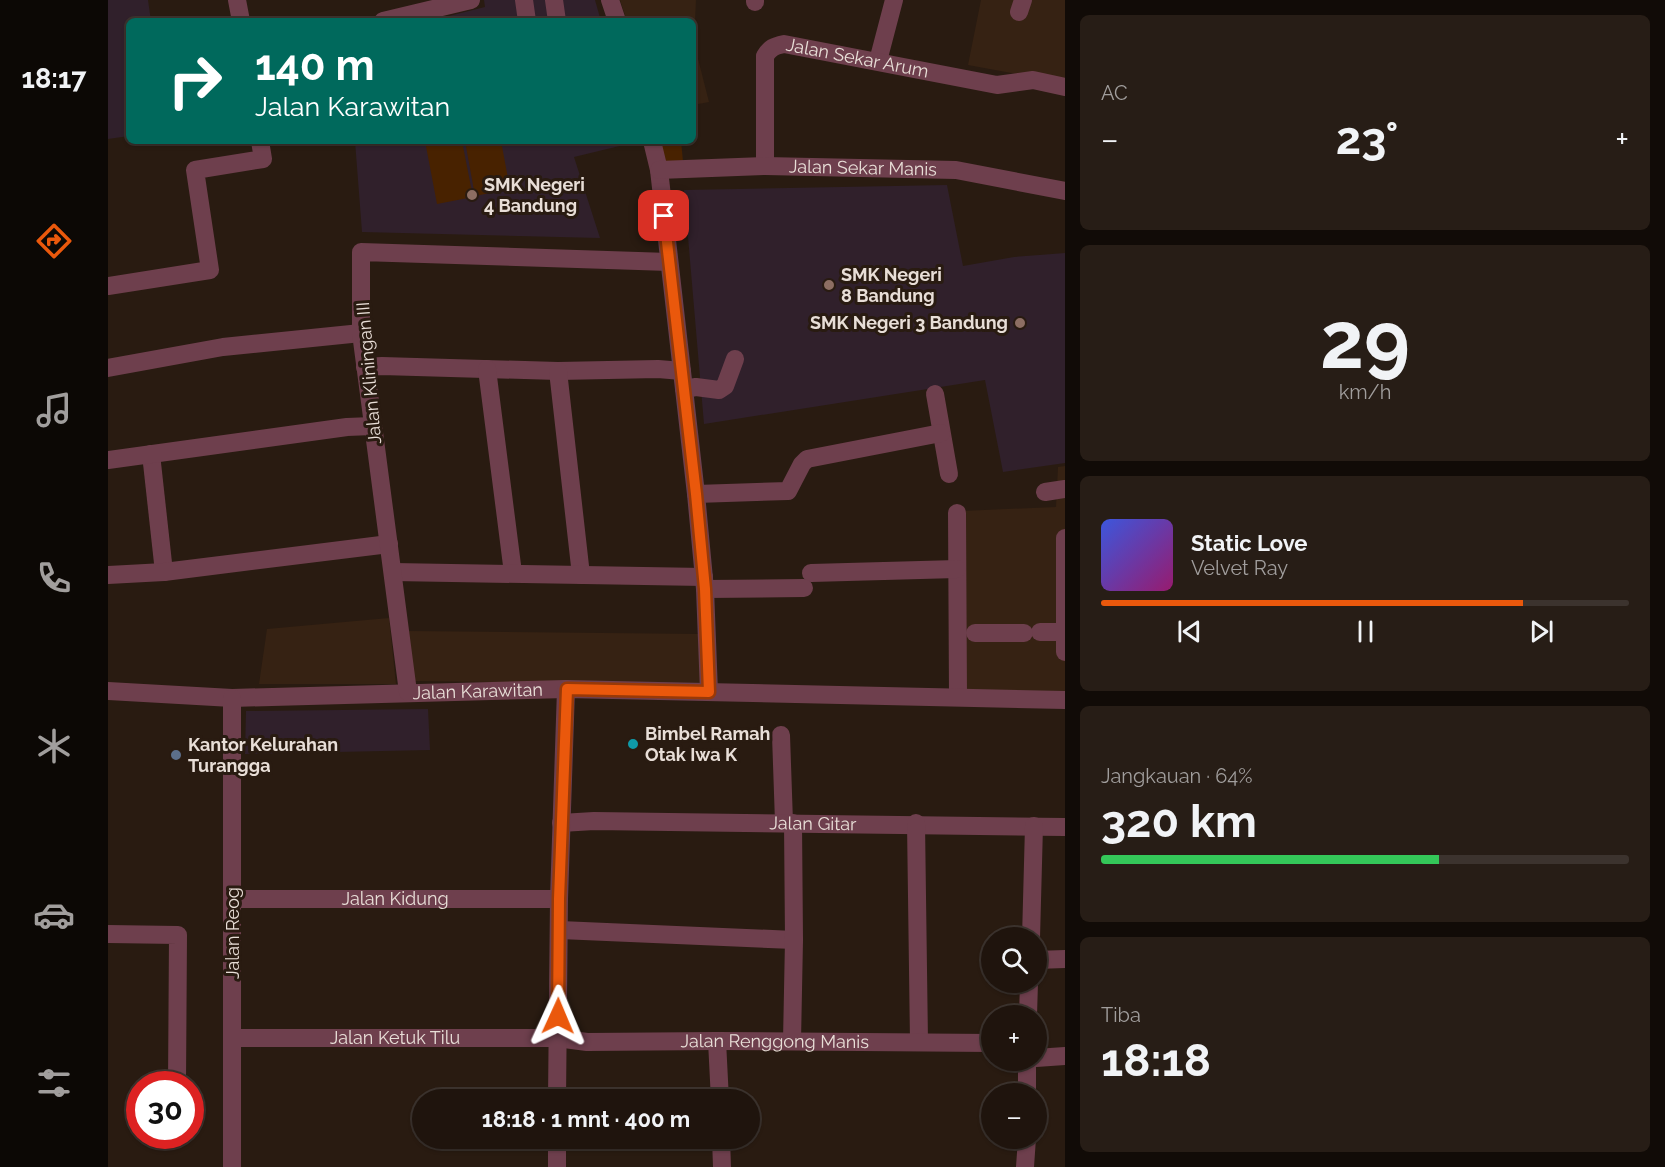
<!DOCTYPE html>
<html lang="id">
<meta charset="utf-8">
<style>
:root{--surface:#1f140d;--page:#271d16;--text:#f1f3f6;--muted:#a19e9d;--line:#3c332e;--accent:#ea580c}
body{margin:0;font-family:Raleway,sans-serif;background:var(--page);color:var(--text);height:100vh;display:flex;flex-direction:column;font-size:22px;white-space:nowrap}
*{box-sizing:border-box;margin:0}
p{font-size:20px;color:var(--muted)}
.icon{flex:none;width:33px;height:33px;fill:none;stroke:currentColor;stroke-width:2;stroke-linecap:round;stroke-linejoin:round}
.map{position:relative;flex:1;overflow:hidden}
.sheet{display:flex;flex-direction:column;gap:15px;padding:15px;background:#110b07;width:600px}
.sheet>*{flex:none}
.banner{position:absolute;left:18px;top:18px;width:570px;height:126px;border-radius:9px;box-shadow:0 2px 4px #0004,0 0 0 2px var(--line);background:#00695c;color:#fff;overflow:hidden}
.fabs{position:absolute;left:873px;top:927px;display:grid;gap:12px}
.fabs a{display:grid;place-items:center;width:66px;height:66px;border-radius:50%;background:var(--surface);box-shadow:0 2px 4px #0004,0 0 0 2px var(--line);font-size:30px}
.speed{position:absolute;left:18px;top:1071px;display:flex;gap:12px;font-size:30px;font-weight:700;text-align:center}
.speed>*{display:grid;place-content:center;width:78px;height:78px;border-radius:50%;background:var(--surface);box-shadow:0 2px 4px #0004,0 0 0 2px var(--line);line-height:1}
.speed .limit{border:9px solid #d22;background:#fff;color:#111}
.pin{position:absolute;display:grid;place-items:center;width:51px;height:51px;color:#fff;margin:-26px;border-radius:12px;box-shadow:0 3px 9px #0006}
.me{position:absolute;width:66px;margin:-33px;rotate:1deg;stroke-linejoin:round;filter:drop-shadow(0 0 4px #0008)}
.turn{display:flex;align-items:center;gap:21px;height:126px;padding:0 30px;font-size:27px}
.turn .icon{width:78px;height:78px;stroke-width:2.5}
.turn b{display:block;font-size:42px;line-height:51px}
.big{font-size:45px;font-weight:700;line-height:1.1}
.sheet .card{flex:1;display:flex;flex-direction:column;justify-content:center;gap:9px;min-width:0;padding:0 21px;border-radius:9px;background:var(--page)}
.sheet .dial{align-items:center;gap:0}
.dial b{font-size:78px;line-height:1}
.song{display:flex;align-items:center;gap:18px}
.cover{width:72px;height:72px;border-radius:9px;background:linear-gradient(135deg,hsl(230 70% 55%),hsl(320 70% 35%))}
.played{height:6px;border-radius:3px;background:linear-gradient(90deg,var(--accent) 80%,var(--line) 80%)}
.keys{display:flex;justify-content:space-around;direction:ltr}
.heat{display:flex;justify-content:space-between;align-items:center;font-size:33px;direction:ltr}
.charge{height:9px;border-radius:4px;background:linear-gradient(90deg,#34c759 64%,var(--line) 0)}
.trip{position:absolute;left:304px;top:1089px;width:348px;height:60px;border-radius:30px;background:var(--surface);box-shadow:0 2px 4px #0004,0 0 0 2px var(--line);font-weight:700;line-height:60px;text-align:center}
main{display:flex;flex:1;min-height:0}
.tabs{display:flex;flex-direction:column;width:108px;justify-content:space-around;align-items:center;background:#0c0805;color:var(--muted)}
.tabs .icon{width:42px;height:42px}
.tabs .active{color:var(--accent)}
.tabs b{font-size:27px;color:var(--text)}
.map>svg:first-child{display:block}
.built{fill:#362213}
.education{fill:#30202b}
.grass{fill:#482200}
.park{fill:url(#park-tufts)}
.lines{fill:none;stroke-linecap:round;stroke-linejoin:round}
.minor{stroke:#6e3f4d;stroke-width:18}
.route-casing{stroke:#983908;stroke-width:15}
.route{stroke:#ea580c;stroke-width:10}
.education-dot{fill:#8d6e63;stroke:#291b11;stroke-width:2}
.culture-dot{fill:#0f9aa8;stroke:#291b11;stroke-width:2}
.service-dot{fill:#5c6f8a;stroke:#291b11;stroke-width:2}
.labels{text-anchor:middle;stroke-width:6;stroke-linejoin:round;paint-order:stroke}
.street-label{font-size:18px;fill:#e8ded7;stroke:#291b11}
.poi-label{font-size:18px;font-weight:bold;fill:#e8ded7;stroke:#291b11;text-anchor:start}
</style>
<main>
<nav class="tabs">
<b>18:17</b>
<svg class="icon active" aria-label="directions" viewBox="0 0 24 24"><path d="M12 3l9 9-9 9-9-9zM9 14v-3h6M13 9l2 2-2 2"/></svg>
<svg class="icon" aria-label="music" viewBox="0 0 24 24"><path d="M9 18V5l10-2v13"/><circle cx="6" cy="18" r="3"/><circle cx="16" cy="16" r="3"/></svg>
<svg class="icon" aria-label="phone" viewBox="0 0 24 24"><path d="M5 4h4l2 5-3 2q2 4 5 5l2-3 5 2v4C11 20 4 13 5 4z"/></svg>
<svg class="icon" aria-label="climate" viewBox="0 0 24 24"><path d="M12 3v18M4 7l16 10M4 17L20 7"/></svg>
<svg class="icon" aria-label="car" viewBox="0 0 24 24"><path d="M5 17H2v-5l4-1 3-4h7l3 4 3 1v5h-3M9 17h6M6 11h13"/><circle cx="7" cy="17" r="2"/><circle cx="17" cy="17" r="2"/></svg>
<svg class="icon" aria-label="filters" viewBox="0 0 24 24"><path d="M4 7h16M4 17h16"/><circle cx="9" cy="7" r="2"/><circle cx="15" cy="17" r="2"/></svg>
</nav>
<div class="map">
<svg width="957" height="1167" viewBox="0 0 957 1167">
<defs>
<pattern id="park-tufts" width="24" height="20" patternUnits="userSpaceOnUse" patternTransform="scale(1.5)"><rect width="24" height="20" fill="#482200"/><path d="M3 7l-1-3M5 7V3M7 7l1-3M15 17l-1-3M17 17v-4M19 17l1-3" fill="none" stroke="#624224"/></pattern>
</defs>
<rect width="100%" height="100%" fill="#291b11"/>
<!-- built -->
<path class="built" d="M512 0H588L586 43 601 102 585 105V21H519Z
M873 0H957V83L860 65Z
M957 466V695L856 691 854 511 948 507 950 467Z
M281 618 288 684H151L159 629Z
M300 631 592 634 594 685 306 681Z"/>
<!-- education -->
<path class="education" d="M0 0H40L43 21H21V136L0 139Z
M376 0H487L493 21H321L377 7Z
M247 141H528V142L466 157 492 238 254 232Z
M839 185 855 266 906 257 957 253V463L895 472 877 380 596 424 576 190Z
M320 709 322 750 137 754 138 711Z"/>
<!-- grass -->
<path class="grass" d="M317 141H354L365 197 329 204Z
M357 141H393L402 189 367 196Z"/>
<!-- park -->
<path class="park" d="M547 141H573L575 162 552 168Z"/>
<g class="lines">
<!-- minor -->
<g class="minor">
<path d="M129 0 133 21"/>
<path d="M416 0 419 21"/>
<path d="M446 0 449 21"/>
<path d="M502 0 509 21"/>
<path d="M647 2V0"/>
<path d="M911 12 915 0"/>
<path d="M275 21 363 0"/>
<path d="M770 61 786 0"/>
<path d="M544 141 551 170 588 494 597 589 601 692"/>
<path id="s1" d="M657 166V56C662 48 666 46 676 44L889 85 925 80 957 87"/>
<path id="s2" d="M551 170 657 166 848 170 957 191"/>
<path d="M0 286 102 270 87 170 155 159 152 141"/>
<path d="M257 367 274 366 450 371 550 369 574 371"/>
<path d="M0 368 115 347 253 333"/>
<path d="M379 369 405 573"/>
<path d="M450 371 473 575"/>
<path d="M576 389 588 387 611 390 617 386 627 359"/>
<path d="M827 394 841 474"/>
<path d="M43 454 56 572"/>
<path d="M0 460 239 427 264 426"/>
<path d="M937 492 957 489"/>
<path d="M588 494 680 491 694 464 699 459 833 433"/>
<path d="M849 513 850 697"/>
<path d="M957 538V652"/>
<path d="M285 572 596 577"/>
<path d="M703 573 849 569"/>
<path d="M0 575 56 572 281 544"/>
<path d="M597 589 696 588"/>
<path d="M932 632H956"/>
<path d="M867 633H916"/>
<path id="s3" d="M0 691 124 698 458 689 957 700"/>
<path d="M300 692 253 333V252L561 262"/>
<path d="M673 735 676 822"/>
<path id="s4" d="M453 823 486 821 957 827"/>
<path d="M808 823 811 1042"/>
<path id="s5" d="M125 899H451"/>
<path d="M452 930 686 940"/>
<path d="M0 934 70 935 69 1084"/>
<path d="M923 938 926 826"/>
<path d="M928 960 957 959"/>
<path d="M920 1016 921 982"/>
<path id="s6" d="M125 1038H449L479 1042 609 1041 884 1043"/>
<path d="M609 1041 612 1100"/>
<path d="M684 1041 686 940 685 823"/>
<path d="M928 1058 957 1056"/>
<path d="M919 1094V1060"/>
<path d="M449 1100 451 899 458 689"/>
<path d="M613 1138 614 1167"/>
<path d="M124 1167V698"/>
<path d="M449 1167V1138"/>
<path d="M917 1167 919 1138"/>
</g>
</g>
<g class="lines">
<!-- route casing -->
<g class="route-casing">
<path id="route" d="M450 1016 451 899 459 689 601 692 597 589 588 494 556 216"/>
</g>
<!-- route -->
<use href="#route" class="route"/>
</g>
<!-- markers -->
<g class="education-dot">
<circle cx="364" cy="195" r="6"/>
<circle cx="721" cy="285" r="6"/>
<circle cx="912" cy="323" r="6"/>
</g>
<circle class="culture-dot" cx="525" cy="744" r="6"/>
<circle class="service-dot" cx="68" cy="755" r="6"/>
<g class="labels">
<!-- street labels -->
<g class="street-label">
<text dy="6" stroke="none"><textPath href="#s1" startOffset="208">Jalan Sekar Arum</textPath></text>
<text dy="6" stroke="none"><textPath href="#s2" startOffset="204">Jalan Sekar Manis</textPath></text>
<text transform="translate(261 373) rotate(-95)" y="6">Jalan Kliningan III</text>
<text dy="6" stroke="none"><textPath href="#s3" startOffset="370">Jalan Karawitan</textPath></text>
<text dy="6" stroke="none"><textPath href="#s4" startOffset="252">Jalan Gitar</textPath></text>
<text dy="6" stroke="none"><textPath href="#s5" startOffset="162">Jalan Kidung</textPath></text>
<text transform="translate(125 933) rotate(-90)" y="6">Jalan Reog</text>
<text dy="6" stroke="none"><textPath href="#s6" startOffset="162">Jalan Ketuk Tilu</textPath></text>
<text dy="6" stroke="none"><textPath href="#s6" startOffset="542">Jalan Renggong Manis</textPath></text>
</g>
<!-- poi labels -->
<g class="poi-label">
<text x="376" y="191">SMK Negeri<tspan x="376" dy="21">4 Bandung</tspan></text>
<text x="733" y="281">SMK Negeri<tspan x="733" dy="21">8 Bandung</tspan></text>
<text x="900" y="329" text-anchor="end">SMK Negeri 3 Bandung</text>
<text x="537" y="740">Bimbel Ramah<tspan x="537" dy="21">Otak Iwa K</tspan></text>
<text x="80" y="751">Kantor Kelurahan<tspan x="80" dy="21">Turangga</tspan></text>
</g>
</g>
</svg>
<div class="fabs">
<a><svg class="icon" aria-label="search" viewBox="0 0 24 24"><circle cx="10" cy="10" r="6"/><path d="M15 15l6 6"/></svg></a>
<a>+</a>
<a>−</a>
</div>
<div class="speed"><div class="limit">30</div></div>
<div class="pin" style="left:556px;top:216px;background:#d93025"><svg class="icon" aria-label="arrive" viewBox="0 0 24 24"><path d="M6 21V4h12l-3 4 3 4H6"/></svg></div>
<svg class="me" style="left:450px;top:1016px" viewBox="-20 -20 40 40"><path d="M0-17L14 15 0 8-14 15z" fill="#ea580c" stroke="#fff" stroke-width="4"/></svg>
<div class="trip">18:18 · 1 mnt · 400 m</div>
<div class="banner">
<div class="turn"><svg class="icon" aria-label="right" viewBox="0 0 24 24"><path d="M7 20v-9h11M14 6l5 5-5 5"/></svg><div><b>140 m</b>Jalan Karawitan</div></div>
</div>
</div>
<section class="sheet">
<div class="card"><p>AC</p>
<div class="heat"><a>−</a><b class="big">23°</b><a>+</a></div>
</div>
<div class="card dial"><b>29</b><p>km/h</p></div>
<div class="card">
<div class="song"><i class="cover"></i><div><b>Static Love</b><p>Velvet Ray</p></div></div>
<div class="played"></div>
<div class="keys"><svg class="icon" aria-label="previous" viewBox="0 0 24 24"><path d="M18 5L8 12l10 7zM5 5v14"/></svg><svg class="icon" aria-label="pause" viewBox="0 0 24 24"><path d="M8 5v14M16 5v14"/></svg><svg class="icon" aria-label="next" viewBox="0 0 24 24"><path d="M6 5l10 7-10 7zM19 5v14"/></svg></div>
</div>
<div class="card"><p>Jangkauan · 64%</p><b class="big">320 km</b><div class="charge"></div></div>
<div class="card"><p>Tiba</p><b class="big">18:18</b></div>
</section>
</main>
